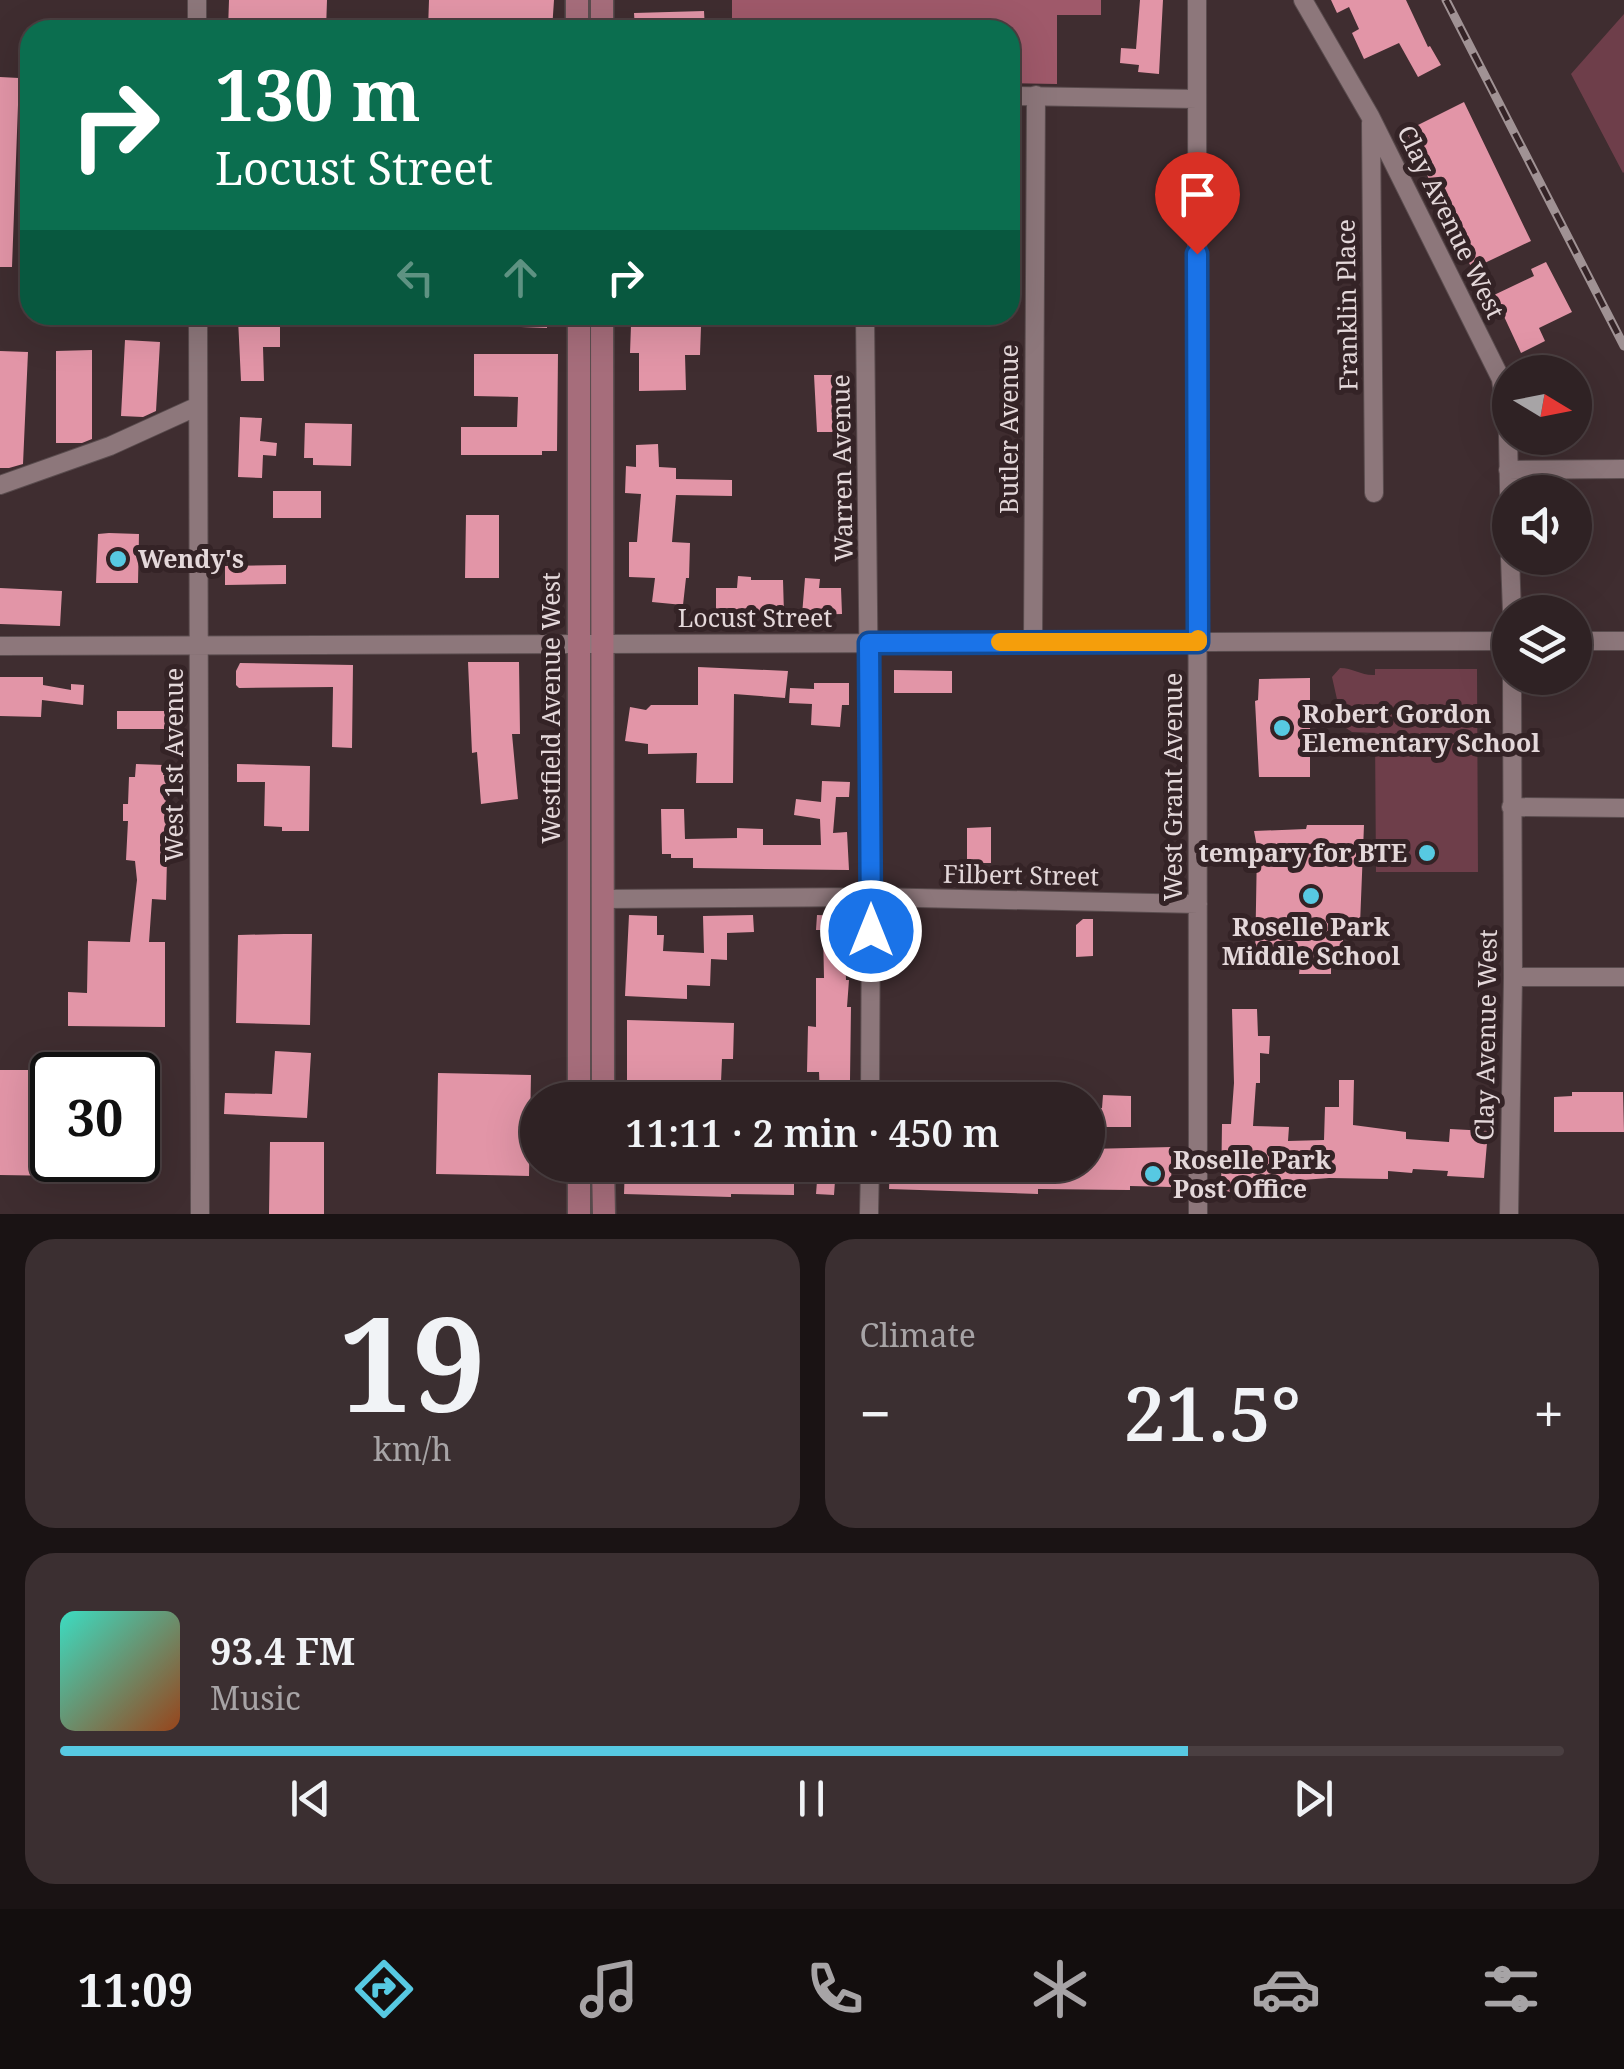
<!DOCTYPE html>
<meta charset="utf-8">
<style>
:root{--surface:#2f2224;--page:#3b2f31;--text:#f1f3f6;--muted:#a7a4a6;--line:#4a3f41;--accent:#57c9e2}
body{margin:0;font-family:"Noto Serif",serif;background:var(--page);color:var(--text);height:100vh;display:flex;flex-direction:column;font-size:38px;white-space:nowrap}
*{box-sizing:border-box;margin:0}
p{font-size:32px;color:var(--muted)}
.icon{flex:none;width:55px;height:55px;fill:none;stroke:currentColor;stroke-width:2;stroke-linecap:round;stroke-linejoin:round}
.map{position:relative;height:1214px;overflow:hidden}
.sheet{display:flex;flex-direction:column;gap:25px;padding:25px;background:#1a1314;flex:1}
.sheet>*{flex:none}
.hud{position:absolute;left:20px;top:20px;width:1000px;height:305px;border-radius:30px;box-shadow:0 10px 40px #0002,0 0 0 2px var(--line);background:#0b6e4f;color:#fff;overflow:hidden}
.needle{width:65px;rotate:100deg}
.buttons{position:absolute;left:1492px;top:355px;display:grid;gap:20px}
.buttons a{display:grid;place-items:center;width:100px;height:100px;border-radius:50%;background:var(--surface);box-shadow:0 10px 40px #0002,0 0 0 2px var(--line);font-size:50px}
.speed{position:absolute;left:30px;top:1052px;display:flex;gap:20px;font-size:50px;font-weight:700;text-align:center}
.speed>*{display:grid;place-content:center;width:130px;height:130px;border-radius:50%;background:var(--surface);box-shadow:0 10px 40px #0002,0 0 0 2px var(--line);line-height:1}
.speed .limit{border:5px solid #111;border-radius:15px;background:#fff;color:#111}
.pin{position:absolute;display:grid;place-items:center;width:85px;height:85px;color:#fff;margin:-102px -42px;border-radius:50% 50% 50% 0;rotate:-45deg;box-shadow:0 0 10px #0007}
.pin .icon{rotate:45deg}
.me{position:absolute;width:110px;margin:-55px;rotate:0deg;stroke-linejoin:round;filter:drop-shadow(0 0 8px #0008)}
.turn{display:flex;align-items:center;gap:35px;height:210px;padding:0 30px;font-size:45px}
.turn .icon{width:130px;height:130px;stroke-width:2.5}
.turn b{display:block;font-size:70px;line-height:85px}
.lanes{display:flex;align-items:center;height:95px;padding:0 30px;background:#0003;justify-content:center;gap:50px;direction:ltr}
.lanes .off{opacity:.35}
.big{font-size:75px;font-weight:600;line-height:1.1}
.sheet .widget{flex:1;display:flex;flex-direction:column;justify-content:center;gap:15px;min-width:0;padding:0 35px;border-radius:30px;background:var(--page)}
.sheet .dial{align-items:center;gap:0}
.dial b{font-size:130px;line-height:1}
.song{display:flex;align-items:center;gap:30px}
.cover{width:120px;height:120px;border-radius:15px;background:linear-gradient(135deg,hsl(170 70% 55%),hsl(20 70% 35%))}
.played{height:10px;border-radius:5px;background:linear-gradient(90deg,var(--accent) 75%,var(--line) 75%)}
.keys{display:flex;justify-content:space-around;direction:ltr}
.heat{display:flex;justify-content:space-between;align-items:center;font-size:55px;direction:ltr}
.sheet .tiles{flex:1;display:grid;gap:25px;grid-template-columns:1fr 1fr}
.widget:last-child{grid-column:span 2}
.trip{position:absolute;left:520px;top:1082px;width:585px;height:100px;border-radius:50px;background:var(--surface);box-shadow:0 10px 40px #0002,0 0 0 2px var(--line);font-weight:600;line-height:100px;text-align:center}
.dock{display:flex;height:160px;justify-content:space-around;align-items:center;background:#130e0e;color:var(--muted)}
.dock .icon{width:70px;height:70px}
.dock .current{color:var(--accent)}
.dock b{font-size:45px;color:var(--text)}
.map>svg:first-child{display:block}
.green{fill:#6e3e4a}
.water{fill:#9f596a}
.building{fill:#e295a7}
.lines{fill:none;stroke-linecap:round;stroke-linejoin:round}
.minor-casing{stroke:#5a4c4e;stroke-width:20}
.major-casing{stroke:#5a4c4e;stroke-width:25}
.minor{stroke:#8d777b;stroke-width:18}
.major{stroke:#a66d7b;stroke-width:22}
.rail-casing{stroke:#a09294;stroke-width:9}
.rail{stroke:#342326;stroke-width:5;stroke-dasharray:15;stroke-linecap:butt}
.route-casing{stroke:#114b97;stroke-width:25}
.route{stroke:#1a73e8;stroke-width:18}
.slow{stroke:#f59e0b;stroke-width:18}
.poi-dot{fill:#57c9e2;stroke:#342326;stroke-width:4}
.labels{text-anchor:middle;stroke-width:10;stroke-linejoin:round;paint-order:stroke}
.street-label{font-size:25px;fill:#e4d8da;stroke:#342326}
.poi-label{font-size:25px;font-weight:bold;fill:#e4d8da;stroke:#342326;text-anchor:start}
</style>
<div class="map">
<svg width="1624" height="1214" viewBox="0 0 1624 1214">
<rect width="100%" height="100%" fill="#3f2d30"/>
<!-- green -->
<path class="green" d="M1624 14V172L1623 173 1571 74Z
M1340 668C1353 668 1362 676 1375 675V669H1477L1478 872H1376L1375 733 1352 732 1343 726 1332 677Z"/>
<!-- water -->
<path class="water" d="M732 0H1101V15H1057V84L1010 83V30H732Z"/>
<!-- building -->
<path class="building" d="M229 0H327L326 30H228Z
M429 0H554L552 30H428Z
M1140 0H1163L1159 74 1138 72 1139 65 1120 63 1121 48 1136 49Z
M1331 0H1406L1428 47 1430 46 1441 65 1418 77 1399 43 1364 59 1352 33 1359 29 1349 7 1337 13Z
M704 11 705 30H635L634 13Z
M0 77 19 78 12 267H0Z
M1464 102 1531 241 1472 269 1406 131Z
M1546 262 1572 312 1539 328 1545 341 1521 353 1494 295 1534 276 1531 269Z
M473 315H547V328L473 325Z
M238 319H280V347H263L264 381H241Z
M631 325 701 327 700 355H685L686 390 639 391V353H630Z
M125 340 160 342 156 411 143 417 121 416Z
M92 350V439L82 443H56V351Z
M0 351 28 352 23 464 9 468H0Z
M474 354H558L557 451H542V455H461V427H517L518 397 474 396Z
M814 375H837V432H817Z
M240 417 262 418 260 441 277 443 276 456 263 455 262 478 238 477Z
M305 423 352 424 351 466 313 465V458H304Z
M658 444 659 467 676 468V479L732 480V496L676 495 672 542 690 543 689 578H686L683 605 652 602 655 578 629 577V542H637L641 494 625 493 626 466 636 467V445Z
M273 491H321V518H273Z
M466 515H499V578H465Z
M109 533 139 534 138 583H96L98 534Z
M286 565V584L225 585V566Z
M738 576 751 577V580H783L784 614 716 612V588H737Z
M805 578 820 579 819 588H841L842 614 802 615Z
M0 588 62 591 60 626 0 624Z
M468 662H519L520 734H512L518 799 481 804 477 752 472 753Z
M240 663 353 665 352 748 332 747 333 687 239 688 236 685V671Z
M698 667 788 671 785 698 734 694 733 783H696L697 753 648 754V744L625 741 630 707 646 710 651 705H698Z
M894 670 952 671V693H894Z
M0 677H43V685L71 690V684L84 685 83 705 42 700 41 717 0 716Z
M1310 678V777H1259L1255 701 1258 700 1259 679Z
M814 683H849V705H842L840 727 811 725 812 704 789 703 790 688 814 689Z
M117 711H169V729H117Z
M136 764 164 765 163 775H169L166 900 152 899 149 942H165V1027L68 1026V992L87 993 88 941 130 942 137 880 135 861 126 860 128 821H123V804H128L129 777H135Z
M237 764 310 766 309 831H282V827L264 826 265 782H237Z
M822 781 850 782 849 797H836L833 833 847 832 849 870 693 868V858H671V854H662L661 809H684L685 839 737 838V828L763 829V845H821L820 819 794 815 796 799 821 802Z
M1307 825H1364L1360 924H1343V963H1331V974H1299L1300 964 1255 963 1257 847 1254 831 1306 829Z
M991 827V863H967V828Z
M629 915 657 916V935H664L663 951 704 953 703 916 753 915 754 932 727 933V960L711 959 710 986 687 985V999L625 996Z
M817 915 849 916V931H844L846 980H849L847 1007H851L850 1080 849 1094H845L844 1100H820L819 1072H807L808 1026 816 1027V978H824L823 930H816Z
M1083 919H1093V956L1076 957V925Z
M284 934H312L310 1025 236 1023 238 935Z
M1232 1009H1257L1258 1036H1270L1269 1054 1260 1053V1083H1256L1253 1126 1289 1127 1288 1141 1324 1140 1325 1107H1339V1080H1354L1353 1125 1406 1132V1139L1449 1142 1450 1129 1488 1131 1484 1178 1447 1176 1448 1171 1413 1169 1412 1173 1388 1171V1179L1329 1178 1289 1181 1288 1193 1221 1192 1222 1124H1231L1234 1083Z
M627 1020 734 1023 733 1059H722L721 1082 679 1081 678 1100H627Z
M275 1051 311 1053 307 1118 224 1114 225 1093 272 1094Z
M0 1070H52V1160H61V1176L0 1175Z
M438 1073 531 1075 529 1176 436 1174Z
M1572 1092H1623L1624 1132H1554V1097L1572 1096Z
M1103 1095 1131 1096V1127H1088V1107L1102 1108Z
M270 1142H324V1214H269Z
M1172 1147 1171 1187 1130 1186V1190L1038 1189V1194L889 1189 890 1165H1088V1149Z
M625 1165H852V1182L835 1181 834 1195 816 1194 817 1181 794 1178V1195L731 1194V1197L624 1194Z"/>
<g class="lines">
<!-- minor casing -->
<g class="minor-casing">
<path id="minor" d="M197 0V30
M1197 0 1198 1214
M1303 0 1370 116 1501 379 1508 434 1510 540
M1010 96 1197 99
M1371 123 1374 493
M198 315 200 1214
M865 315 871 897 870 1100
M1508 470 1624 469
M0 485 110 446 198 406
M1510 558 1512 612
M1575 641H1624
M1033 642 1036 95
M0 646 1510 641
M1511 807 1624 808
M603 899 871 897 1198 904
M1513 977H1624
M869 1214 870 1165
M1509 1214 1513 977 1512 678"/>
</g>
<!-- major casing -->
<g class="major-casing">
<path id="major" d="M577 0V30
M602 0V30
M579 315V1100
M602 315 603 1100
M579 1165V1214
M603 1165 604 1214"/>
</g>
<!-- minor -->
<use href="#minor" class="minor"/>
<!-- major -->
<use href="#major" class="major"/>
<!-- rail casing -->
<g class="rail-casing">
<path id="rail" d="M1446 0 1624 346"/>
</g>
<!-- rail -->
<use href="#rail" class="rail"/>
</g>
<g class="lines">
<!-- route casing -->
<g class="route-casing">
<path id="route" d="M871 931 869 643 1198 642 1197 254"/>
</g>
<!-- route -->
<use href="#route" class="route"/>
<!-- slow -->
<path class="slow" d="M1000 642H1198V639"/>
</g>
<!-- markers -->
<g class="poi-dot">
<circle cx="118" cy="559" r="10"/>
<circle cx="1282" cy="728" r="10"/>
<circle cx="1427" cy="853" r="10"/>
<circle cx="1311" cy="896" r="10"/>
<circle cx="1153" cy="1174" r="10"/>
</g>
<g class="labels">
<!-- street labels -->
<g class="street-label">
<text transform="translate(1451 222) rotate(64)" y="9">Clay Avenue West</text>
<text transform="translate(1347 305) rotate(-91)" y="9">Franklin Place</text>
<text transform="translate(1009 429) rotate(-90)" y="9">Butler Avenue</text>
<text transform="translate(842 468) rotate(-91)" y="9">Warren Avenue</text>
<text x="755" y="627">Locust Street</text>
<text transform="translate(551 708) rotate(-90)" y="9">Westfield Avenue West</text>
<text transform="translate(174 765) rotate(-90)" y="9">West 1st Avenue</text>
<text transform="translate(1173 787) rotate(-90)" y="9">West Grant Avenue</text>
<text transform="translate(1021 875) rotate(1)" y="9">Filbert Street</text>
<text transform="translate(1486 1035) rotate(-89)" y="9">Clay Avenue West</text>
</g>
<!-- poi labels -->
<g class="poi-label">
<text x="138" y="568">Wendy's</text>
<text x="1302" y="723">Robert Gordon<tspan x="1302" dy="29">Elementary School</tspan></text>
<text x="1407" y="862" text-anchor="end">tempary for BTE</text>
<text x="1311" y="936" text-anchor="middle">Roselle Park<tspan x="1311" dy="29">Middle School</tspan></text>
<text x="1173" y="1169">Roselle Park<tspan x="1173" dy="29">Post Office</tspan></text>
</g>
</g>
</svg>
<div class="buttons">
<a><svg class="needle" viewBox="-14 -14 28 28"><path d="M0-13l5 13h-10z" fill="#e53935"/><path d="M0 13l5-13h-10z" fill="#a7a4a6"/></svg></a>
<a><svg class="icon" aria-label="sound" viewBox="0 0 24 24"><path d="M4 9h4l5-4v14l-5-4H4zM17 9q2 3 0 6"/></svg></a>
<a><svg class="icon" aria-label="layers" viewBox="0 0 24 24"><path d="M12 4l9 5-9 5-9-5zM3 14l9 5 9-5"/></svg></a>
</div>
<div class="speed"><div class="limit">30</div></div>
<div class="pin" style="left:1197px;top:254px;background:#d93025"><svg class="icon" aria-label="arrive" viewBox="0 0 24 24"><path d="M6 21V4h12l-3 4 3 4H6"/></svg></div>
<svg class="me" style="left:871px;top:931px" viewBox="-20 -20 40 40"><circle r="17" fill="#1a73e8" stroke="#fff" stroke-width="3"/><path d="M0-11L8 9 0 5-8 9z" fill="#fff"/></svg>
<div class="trip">11:11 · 2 min · 450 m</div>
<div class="hud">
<div class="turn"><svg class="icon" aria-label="right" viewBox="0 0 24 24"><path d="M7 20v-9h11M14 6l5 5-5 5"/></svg><div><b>130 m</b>Locust Street</div></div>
<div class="lanes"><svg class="icon off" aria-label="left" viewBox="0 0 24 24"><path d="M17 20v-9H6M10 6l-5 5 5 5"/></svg><svg class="icon off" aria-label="ahead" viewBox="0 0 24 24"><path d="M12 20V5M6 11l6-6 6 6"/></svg><svg class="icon" aria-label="right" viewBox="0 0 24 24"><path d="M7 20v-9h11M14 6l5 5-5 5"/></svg></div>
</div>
</div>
<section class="sheet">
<div class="tiles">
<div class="widget dial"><b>19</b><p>km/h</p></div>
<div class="widget"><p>Climate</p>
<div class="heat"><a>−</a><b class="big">21.5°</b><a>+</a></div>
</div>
<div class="widget">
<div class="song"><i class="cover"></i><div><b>93.4 FM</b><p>Music</p></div></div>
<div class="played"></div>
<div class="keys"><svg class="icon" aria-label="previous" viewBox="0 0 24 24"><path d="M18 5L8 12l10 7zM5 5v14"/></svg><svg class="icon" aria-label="pause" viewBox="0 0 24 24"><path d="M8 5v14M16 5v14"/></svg><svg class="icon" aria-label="next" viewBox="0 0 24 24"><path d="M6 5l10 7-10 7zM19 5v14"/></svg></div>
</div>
</div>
</section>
<nav class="dock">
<b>11:09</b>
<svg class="icon current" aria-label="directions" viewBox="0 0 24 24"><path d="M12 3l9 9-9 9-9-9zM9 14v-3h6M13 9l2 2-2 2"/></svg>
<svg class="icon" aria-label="music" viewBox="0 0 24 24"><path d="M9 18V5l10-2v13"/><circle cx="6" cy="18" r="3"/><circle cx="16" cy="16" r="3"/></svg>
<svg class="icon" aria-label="phone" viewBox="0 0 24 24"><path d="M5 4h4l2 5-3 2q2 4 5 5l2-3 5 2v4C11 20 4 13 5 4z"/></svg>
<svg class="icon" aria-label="climate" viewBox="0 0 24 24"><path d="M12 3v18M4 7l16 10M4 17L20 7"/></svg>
<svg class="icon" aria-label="car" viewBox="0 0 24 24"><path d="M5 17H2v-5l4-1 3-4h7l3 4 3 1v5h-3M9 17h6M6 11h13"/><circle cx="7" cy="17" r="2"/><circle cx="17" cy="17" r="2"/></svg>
<svg class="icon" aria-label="filters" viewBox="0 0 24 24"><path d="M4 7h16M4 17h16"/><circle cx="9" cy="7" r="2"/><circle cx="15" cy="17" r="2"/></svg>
</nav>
